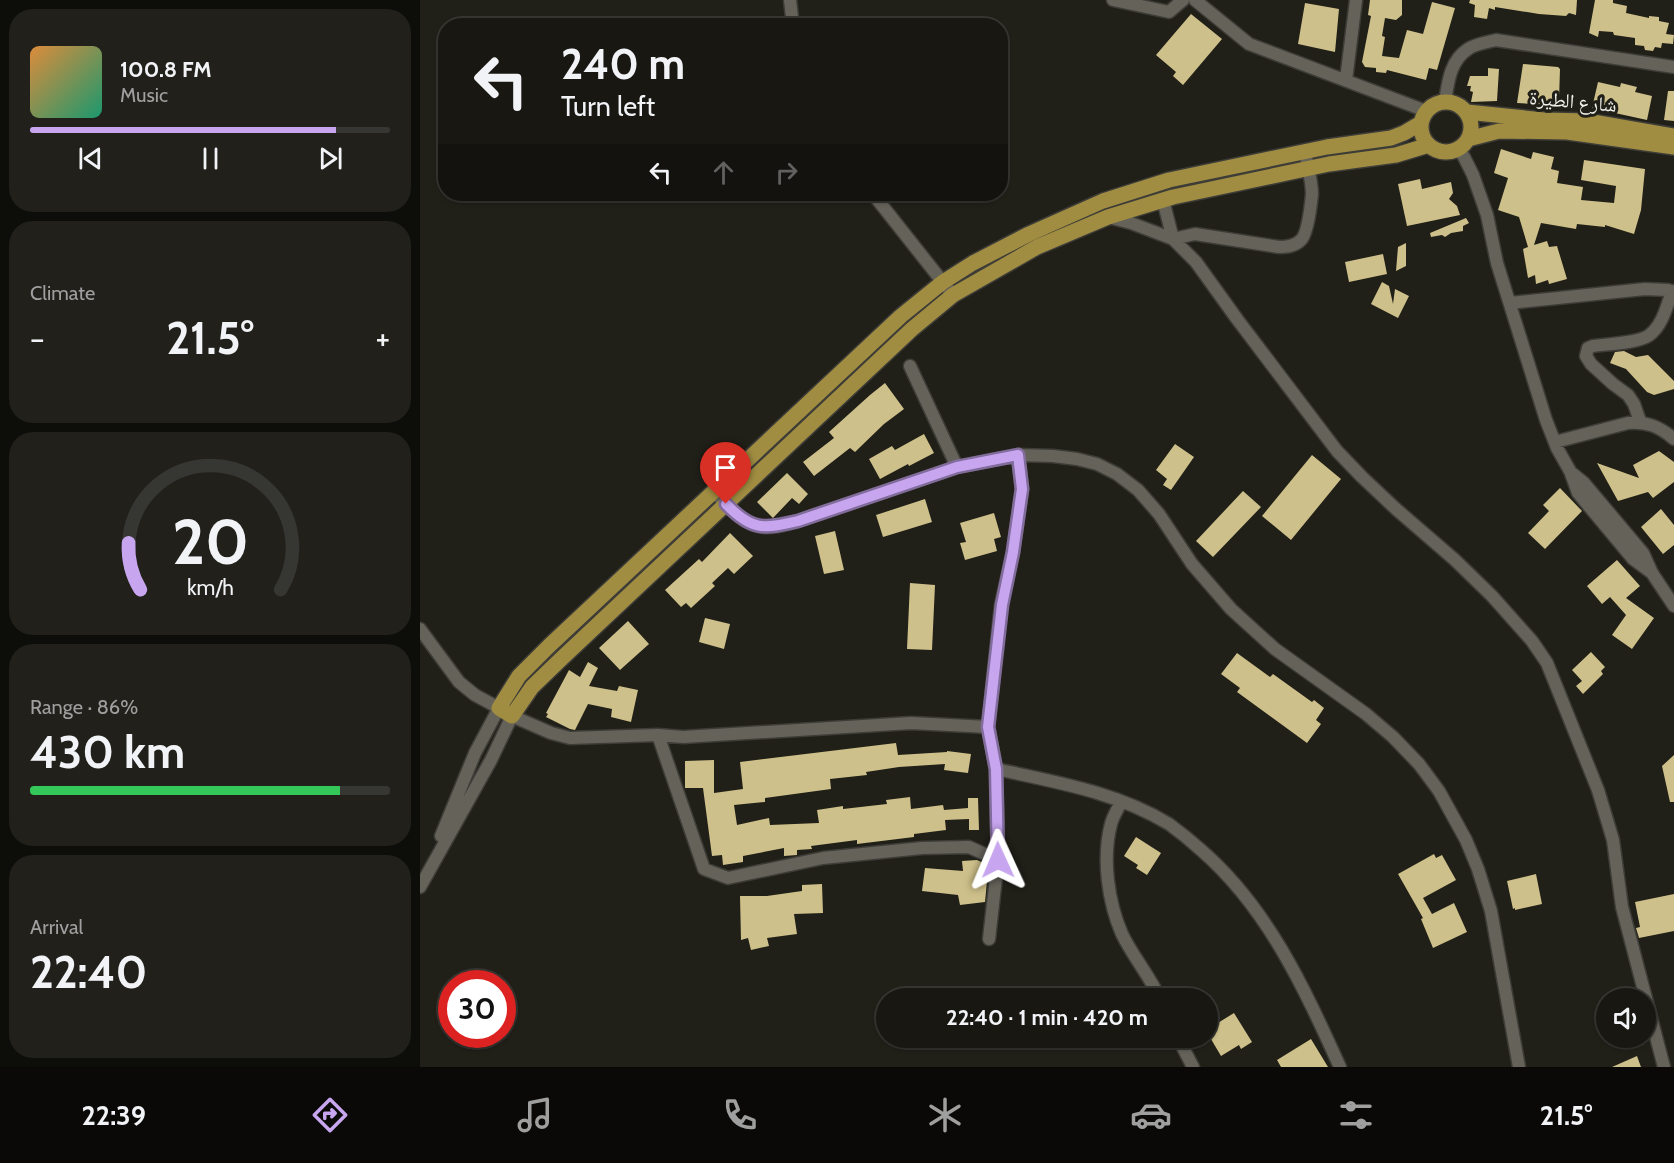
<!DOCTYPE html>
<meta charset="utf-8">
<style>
:root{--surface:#181712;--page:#21201b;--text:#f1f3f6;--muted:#9f9f9f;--line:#363632;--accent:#c7a6ef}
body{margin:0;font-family:Cabin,"Noto Naskh Arabic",sans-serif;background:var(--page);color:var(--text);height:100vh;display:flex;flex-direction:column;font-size:22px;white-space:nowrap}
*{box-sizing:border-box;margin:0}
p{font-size:20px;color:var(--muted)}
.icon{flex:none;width:33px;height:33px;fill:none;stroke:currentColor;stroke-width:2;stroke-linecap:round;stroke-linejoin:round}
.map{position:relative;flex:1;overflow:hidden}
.side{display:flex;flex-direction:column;gap:9px;padding:9px;background:#0d0d0a;width:420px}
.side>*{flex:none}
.banner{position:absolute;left:18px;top:18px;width:570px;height:183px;border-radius:24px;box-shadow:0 2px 4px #0004,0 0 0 2px var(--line);background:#181712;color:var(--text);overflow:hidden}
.tools{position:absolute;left:1176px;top:988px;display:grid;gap:12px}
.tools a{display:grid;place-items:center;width:60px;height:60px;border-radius:50%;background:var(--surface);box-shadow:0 2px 4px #0004,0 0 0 2px var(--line);font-size:30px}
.speed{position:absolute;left:18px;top:970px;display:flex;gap:12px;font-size:30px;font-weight:700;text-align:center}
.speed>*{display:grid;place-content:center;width:78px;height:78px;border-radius:50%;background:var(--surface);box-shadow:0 2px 4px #0004,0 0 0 2px var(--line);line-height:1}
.speed .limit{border:9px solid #d22;background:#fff;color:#111}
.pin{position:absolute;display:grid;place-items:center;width:51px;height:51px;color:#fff;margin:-62px -26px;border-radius:50% 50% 50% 0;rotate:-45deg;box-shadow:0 0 6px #0007}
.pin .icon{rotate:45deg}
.me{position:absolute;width:66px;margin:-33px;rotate:359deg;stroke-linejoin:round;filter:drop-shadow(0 0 4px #0008)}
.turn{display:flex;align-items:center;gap:21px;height:126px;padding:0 24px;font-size:27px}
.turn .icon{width:78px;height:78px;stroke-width:2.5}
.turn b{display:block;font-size:42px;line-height:51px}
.lanes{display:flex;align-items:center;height:57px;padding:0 24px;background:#0003;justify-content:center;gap:30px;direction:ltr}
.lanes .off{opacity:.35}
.big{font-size:45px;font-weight:700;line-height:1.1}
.side .tile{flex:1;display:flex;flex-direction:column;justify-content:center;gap:9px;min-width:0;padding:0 21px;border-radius:24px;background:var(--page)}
.side .dial{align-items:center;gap:0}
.dial svg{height:156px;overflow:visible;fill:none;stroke:var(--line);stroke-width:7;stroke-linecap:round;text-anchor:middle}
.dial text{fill:var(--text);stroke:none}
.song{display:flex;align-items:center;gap:18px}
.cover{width:72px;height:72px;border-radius:9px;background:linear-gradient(135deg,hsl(30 70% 55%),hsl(160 70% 35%))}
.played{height:6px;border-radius:3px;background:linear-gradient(90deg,var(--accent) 85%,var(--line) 85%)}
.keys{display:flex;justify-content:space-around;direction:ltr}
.heat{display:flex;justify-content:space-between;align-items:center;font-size:33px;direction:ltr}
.charge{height:9px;border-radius:4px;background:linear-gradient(90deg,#34c759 86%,var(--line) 0)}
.trip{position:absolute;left:456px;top:988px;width:342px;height:60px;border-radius:30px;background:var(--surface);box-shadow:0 2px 4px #0004,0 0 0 2px var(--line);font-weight:700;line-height:60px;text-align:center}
.dock{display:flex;height:96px;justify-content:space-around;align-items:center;background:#0a0907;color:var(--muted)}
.dock .icon{width:42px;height:42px}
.dock .selected{color:var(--accent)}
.dock b{font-size:27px;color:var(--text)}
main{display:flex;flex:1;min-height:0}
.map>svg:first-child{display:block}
.building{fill:#cec08a}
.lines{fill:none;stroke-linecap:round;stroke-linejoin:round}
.minor-casing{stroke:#3d3c37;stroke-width:15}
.major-casing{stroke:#3d3c37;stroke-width:18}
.minor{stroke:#65625a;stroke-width:12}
.major{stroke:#a08d41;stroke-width:15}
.route-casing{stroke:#816c9b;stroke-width:15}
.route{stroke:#c7a6ef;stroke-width:10}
.labels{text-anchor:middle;stroke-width:6;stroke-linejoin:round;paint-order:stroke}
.street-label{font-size:20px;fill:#f1f0eb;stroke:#201f18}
</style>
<main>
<section class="side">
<div class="tile">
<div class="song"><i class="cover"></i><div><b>100.8 FM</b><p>Music</p></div></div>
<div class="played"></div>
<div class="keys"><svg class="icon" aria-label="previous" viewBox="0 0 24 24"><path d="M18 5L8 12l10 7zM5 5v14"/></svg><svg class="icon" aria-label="pause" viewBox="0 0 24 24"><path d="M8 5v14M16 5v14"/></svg><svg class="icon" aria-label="next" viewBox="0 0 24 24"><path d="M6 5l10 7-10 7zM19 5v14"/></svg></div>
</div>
<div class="tile"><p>Climate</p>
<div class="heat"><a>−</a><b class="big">21.5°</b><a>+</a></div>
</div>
<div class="tile dial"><svg viewBox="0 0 100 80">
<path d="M14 69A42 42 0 1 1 86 69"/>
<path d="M14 69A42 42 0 0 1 8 45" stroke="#c7a6ef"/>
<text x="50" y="56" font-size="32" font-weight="700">20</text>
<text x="50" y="72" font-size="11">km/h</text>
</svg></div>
<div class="tile"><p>Range · 86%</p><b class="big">430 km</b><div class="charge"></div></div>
<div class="tile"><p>Arrival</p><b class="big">22:40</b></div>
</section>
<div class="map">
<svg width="1254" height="1067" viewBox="0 0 1254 1067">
<rect width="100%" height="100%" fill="#201f18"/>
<!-- building -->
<path class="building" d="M950 0H982V15L976 20 965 18 962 36 965 37 962 56 979 58 987 30 1003 34 1012 2 1035 8 1017 70 1009 68 1006 80 967 70 966 73 956 72V68L945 67 942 62 951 16 948 15Z
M1050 0H1157L1156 15 1149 13 1146 16 1119 14 1075 7V10L1069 8 1067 19 1054 17 1055 5 1049 3Z
M1175 0H1193V3L1207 6 1206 13 1229 18V16L1239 17V21L1249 23 1246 34 1254 35 1253 44 1242 43 1241 48 1235 47 1233 51 1225 50 1224 46 1215 45V38L1194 35 1193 32 1179 31 1178 37 1169 33Z
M885 3 919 9 915 52 878 44Z
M771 14 802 39 763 85 753 76 756 72 736 55Z
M1103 64 1138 67 1140 69 1139 100 1134 105 1097 103Z
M1068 68 1079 69 1077 101 1051 102 1053 92 1050 91 1051 86H1047L1050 76H1068Z
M1178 82 1200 87 1201 83 1217 87 1215 92 1232 96 1227 120 1172 108Z
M1248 91H1254V121L1244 120Z
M1081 149 1111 159 1113 152 1134 157 1131 169 1139 171 1137 183 1163 187 1161 200 1194 203 1196 186 1161 180 1164 160 1225 169 1221 210 1214 234 1185 225V227L1157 224 1156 229 1121 223 1114 245 1127 241 1129 247 1137 246 1147 279 1129 284 1128 280 1116 284 1115 275 1108 278 1103 249 1108 247 1099 217 1078 210 1088 178 1074 173Z
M1000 179 1002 189 1031 182 1033 193 1029 199 1037 206 1040 215 987 226 978 184Z
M1046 218 1049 223 1043 226V231L1031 233 1025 237 1022 235 1011 237 1010 233Z
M986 243V266L976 271 978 247Z
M963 254 967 274 929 282 925 262Z
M962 282 969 286 973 304 975 289 989 296 978 318 951 304Z
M1204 351 1216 357 1228 355 1254 381V389L1234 395 1227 392 1206 369 1190 363 1195 352Z
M465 383 484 409 464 424 435 452 430 448 394 476 383 462 414 438 409 432 450 395Z
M504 434 514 453 489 466 488 464 460 479 449 459 472 446 475 450Z
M755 444 774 457 751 490 743 485 747 479 736 470Z
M1239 451 1254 462V482L1233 498 1228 492 1198 501 1177 463 1219 478 1213 465Z
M892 455 921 479 871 540 842 516Z
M367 473 388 494 379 504 372 498 353 518 337 502Z
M1140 488 1162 511 1125 549 1108 533 1129 511 1123 505Z
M823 491 841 507 793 557 776 541Z
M505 499 512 522 463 537 456 515Z
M1241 509 1254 525V545L1243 554 1221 527Z
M574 513 581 537 574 539 577 551 545 560 540 543 546 542 540 523Z
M415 531 424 570 404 574 395 536Z
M310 533 333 556 314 574 308 568 292 583 295 586 271 608 266 603 261 607 245 590 279 559 282 562Z
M1197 560 1220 586 1206 598 1234 618 1212 649 1192 635 1206 615 1190 597 1182 604 1167 586Z
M490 583 515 585 512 650 487 649Z
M285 618 310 624 304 649 279 642Z
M208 621 229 644 200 670 179 648Z
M1171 652 1185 667 1181 671 1183 674 1163 694 1156 686 1162 681 1152 670Z
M817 653 850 677 853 674 892 702 894 700 904 708 896 720 901 724 887 743 817 692 820 688 801 674Z
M168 662 178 668 169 686 197 691 199 686 218 690 211 722 191 717 192 709 168 704 155 730 150 729 126 717 128 714 126 713 149 670 160 677Z
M476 743 478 755 527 752V751L551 754 548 773 524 770 525 764 479 767 446 772 447 775 410 779 411 789 345 798V802L314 805 317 825 349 818 350 825 399 823 397 810 423 806V809L467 804 466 800 490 797 491 809 523 805 524 810 548 808V798H558L559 830H549V819L525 820 526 830 494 834V837L437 844V840L391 846 392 849 377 850V855L364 856V848L323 856V862L303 865 302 855 292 856 283 788H265V761L294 760V793L323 789 320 762Z
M1254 755V802H1250L1242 766Z
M716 837 741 853 727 875 716 868 718 865 704 856Z
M1014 854 1016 858 1022 855 1036 880 1003 898 1012 914 1034 903 1047 932 1013 948 1001 919 1003 918 978 874Z
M557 860 566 864 567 881 565 902 540 905 538 895 502 891 505 868 543 871 542 861Z
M1116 874 1122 904 1095 910V908L1093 909 1087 881Z
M402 884 403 913 374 914 377 934 347 938 349 946 331 950 328 938 321 940 320 896H347L382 891V885Z
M1254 894V931L1219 938 1216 928 1220 927 1215 902Z
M814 1013 832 1042 821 1049 819 1045 801 1056 788 1034V1029Z
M891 1039 908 1067H861L857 1060Z
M1217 1056 1221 1067H1192Z"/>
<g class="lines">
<!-- minor casing -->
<g class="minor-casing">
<path id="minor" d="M370 0 373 26
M693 0 749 12 763 0
M775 0 829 44 1006 111
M926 80 936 0
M1025 102C1028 82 1030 61 1048 49 1055 44 1068 42 1076 40L1254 67
M1038 148 1044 157 1053 175 1067 215 1077 263 1126 420 1137 448 1150 471 1158 493 1213 559 1232 573
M453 194 533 295
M743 200 753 239
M688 217 711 223 753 239 776 262 817 319 917 451 942 477 976 509 1035 560 1072 596 1112 641 1127 663 1178 790 1193 840 1202 907 1244 1067
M753 239 775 234 859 247C868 247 875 246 881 240 888 233 891 204 892 194 892 180 887 165 885 151
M1090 303 1225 289 1248 290 1254 292
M490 366 537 467
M1220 421 1214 404 1208 395 1193 384 1171 364 1166 356 1168 348 1173 346C1187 344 1217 343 1228 336 1242 327 1247 306 1252 291
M1135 442 1208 423C1227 421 1240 427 1254 439
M1153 474 1164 483 1223 553 1232 573 1254 606
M294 492C308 506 323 526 345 527 356 528 367 524 378 521L537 467 598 455 633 456 657 459 677 464 697 474 718 490 739 514 772 564 811 609 855 649 946 714 973 737 999 764 1019 791 1046 840 1058 869 1071 911 1099 1067
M0 629 39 682 55 695 79 708 55 753 21 836
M568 727 576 769 578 860 569 939
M238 735 284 869 308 878 403 858 502 848 549 847 578 860
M576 769C635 782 697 792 749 824 760 832 771 841 781 850 848 908 884 988 920 1067
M701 802C698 809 693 816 691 824 682 858 688 902 702 934 713 957 730 976 740 999
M0 887 71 760 92 716 131 733 150 738 238 735 263 737 491 723 568 727 581 605 593 552 602 489 598 455
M758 1038 773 1067"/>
</g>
<!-- major casing -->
<g class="major-casing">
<path id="major" d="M1001 127a25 25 0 1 1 50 0a25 25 0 1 1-50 0Z
M1047 112 1124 120 1167 121 1254 136
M1001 123 984 133 971 138 907 147 749 180 683 201 609 234 553 263 523 282 481 316 129 646 99 676 79 708 92 716 112 687 141 659 492 329 533 295 617 247 688 217 753 197 909 164 976 155 1009 145
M1048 139 1079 131 1147 132 1254 147"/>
</g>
<!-- minor -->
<use href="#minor" class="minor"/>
<!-- major -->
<use href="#major" class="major"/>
</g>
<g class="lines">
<!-- route casing -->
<g class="route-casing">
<path id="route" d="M306 504C332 531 343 529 378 521L537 467 598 455 602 489 593 552 582 605 568 727 576 769 578 860"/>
</g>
<!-- route -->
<use href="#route" class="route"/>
</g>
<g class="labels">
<!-- street labels -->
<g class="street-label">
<text transform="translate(1153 101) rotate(5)" y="7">شارع الطيرة</text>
</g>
</g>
</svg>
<div class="tools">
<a><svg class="icon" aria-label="sound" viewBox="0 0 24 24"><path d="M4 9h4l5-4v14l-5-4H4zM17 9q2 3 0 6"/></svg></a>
</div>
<div class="speed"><div class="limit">30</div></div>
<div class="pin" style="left:306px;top:504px;background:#d93025"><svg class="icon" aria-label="arrive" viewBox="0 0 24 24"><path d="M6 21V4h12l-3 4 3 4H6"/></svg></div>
<svg class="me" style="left:578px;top:860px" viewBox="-20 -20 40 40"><path d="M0-17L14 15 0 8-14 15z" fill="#c7a6ef" stroke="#fff" stroke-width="4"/></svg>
<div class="trip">22:40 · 1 min · 420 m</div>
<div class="banner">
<div class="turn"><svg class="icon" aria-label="left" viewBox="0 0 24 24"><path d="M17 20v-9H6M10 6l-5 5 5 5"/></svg><div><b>240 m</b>Turn left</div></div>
<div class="lanes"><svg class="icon" aria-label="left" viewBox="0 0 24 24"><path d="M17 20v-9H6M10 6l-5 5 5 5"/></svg><svg class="icon off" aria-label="ahead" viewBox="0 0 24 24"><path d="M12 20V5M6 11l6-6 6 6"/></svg><svg class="icon off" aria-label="right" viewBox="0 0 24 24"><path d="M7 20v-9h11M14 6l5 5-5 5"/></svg></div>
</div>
</div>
</main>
<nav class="dock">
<b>22:39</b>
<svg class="icon selected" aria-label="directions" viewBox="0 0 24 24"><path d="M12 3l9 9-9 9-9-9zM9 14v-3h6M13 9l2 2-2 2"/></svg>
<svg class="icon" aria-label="music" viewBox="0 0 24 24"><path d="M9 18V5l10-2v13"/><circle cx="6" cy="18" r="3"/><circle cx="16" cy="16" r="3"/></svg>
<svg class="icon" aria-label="phone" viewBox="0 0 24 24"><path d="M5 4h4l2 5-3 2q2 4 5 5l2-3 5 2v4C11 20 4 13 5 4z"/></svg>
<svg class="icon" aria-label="climate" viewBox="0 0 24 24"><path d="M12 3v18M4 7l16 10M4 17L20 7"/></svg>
<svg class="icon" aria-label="car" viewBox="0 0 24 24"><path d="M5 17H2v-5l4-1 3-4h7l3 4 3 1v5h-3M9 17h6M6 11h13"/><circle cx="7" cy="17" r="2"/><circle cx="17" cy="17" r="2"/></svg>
<svg class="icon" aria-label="filters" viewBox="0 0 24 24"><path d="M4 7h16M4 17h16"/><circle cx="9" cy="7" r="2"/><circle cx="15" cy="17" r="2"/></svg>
<b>21.5°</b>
</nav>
